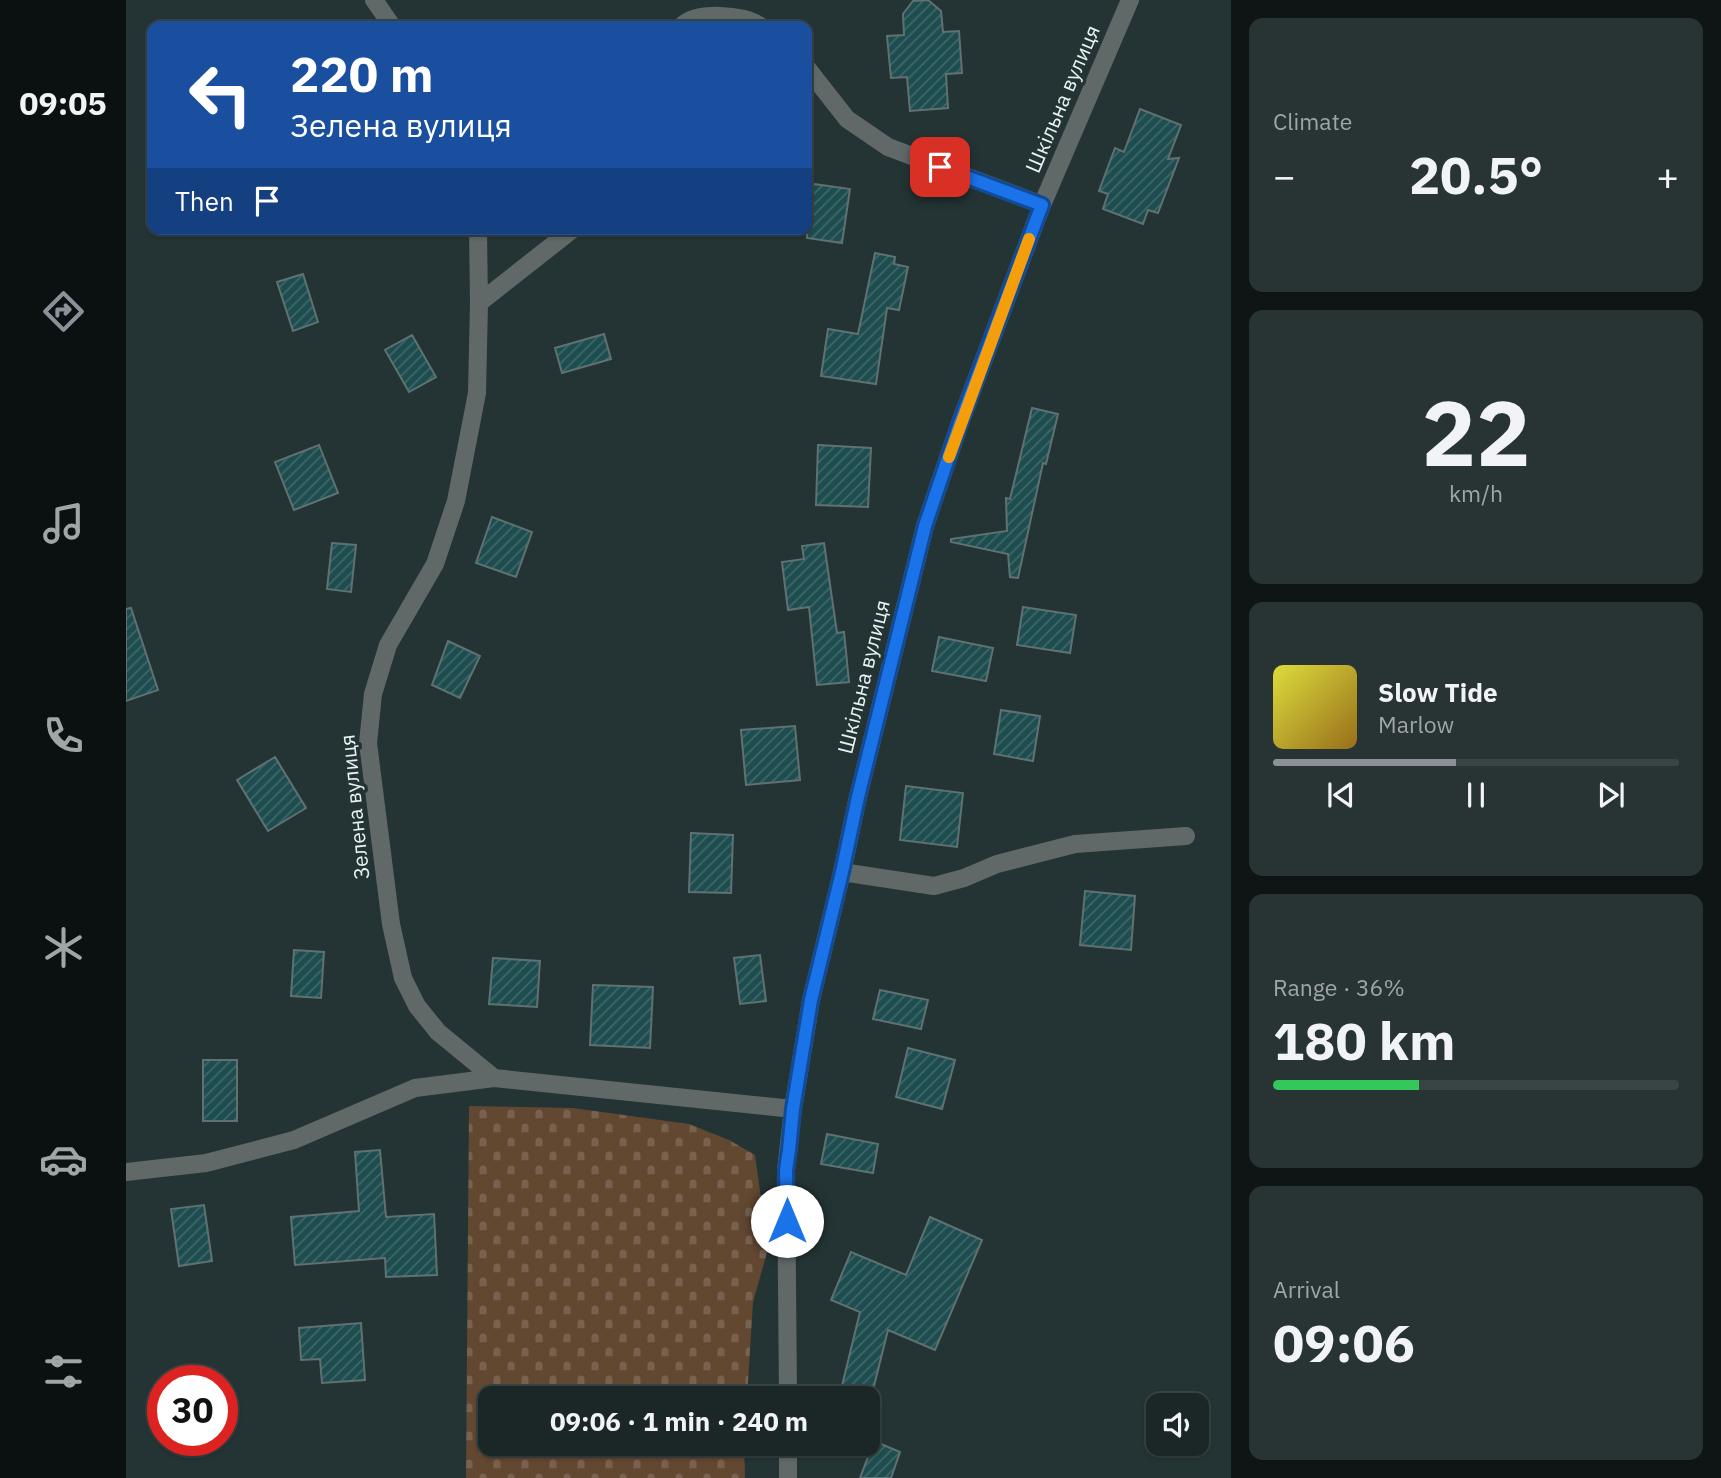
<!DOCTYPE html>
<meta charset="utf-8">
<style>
:root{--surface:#1b2727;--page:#283333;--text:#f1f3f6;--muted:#a0a5a7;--line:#394444;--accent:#8c9099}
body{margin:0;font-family:"IBM Plex Sans",sans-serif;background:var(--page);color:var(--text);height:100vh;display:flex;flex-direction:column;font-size:26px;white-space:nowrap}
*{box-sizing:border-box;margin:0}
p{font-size:23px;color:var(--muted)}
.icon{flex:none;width:38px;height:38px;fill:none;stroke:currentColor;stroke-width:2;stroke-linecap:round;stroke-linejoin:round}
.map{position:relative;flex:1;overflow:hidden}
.drawer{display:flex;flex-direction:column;gap:18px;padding:18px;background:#0f1515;width:490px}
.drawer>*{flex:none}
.hud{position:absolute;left:21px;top:21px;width:665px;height:214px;border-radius:14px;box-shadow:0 2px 5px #0004,0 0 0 2px var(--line);background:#1a4fa0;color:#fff;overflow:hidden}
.tools{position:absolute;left:1020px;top:1393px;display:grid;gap:14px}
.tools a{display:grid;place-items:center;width:63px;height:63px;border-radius:14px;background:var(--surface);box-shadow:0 2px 5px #0004,0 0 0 2px var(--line);font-size:35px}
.speed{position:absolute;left:21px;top:1365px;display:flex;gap:14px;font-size:35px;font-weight:700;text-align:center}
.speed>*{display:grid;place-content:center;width:91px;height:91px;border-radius:50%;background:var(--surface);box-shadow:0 2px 5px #0004,0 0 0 2px var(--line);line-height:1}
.speed .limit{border:10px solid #d22;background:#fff;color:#111}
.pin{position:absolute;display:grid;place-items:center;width:60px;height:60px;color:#fff;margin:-30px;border-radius:14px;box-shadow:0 4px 10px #0006}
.me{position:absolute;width:77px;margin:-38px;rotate:0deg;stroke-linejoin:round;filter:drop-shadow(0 0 5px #0008)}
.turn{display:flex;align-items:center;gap:24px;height:147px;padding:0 28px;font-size:32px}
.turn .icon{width:91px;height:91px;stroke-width:2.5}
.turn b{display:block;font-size:49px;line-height:60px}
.then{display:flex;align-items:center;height:66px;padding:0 28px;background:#0003;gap:14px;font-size:26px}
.big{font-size:52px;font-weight:800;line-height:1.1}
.drawer .card{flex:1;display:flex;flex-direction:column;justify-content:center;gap:10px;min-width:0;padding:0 24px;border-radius:14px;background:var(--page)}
.drawer .dial{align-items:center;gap:0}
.dial b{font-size:91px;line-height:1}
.song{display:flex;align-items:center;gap:21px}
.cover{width:84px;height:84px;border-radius:10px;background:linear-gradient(135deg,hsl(60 70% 55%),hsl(40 70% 35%))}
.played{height:7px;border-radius:4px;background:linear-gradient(90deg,var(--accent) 45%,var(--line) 45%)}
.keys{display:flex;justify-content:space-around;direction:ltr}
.heat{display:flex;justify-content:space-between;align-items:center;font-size:38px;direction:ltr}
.charge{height:10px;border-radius:5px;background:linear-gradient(90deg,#34c759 36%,var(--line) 0)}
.trip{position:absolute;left:352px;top:1386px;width:402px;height:70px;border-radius:14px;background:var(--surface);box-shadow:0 2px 5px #0004,0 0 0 2px var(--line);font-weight:800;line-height:70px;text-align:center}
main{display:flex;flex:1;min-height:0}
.tab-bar{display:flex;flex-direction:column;width:126px;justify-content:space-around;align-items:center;background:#0b1010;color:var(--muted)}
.tab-bar .icon{width:49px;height:49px}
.tab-bar .active{color:var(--accent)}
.tab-bar b{font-size:32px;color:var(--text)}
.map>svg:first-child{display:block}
.cemetery{fill:url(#cemetery-stones)}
.building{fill:url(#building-hatch);stroke:#5f7171;stroke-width:2}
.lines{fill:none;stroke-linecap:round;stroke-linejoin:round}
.minor{stroke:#616868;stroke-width:18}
.route-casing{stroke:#114b97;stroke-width:18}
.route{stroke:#1a73e8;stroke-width:12}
.slow{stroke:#f59e0b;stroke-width:12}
.labels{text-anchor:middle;stroke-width:7;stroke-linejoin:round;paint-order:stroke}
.street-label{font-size:21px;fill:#e8f2f2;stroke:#243434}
</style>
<main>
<nav class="tab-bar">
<b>09:05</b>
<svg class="icon active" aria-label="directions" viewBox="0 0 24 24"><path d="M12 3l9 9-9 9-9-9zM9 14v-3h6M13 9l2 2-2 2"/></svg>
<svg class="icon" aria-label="music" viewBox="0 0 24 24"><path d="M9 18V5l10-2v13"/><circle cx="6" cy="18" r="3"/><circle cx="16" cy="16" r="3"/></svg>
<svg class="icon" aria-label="phone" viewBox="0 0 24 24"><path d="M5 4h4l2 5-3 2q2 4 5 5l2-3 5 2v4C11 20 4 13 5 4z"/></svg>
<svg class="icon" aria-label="climate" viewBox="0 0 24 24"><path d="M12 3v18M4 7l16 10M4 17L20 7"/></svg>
<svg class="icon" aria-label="car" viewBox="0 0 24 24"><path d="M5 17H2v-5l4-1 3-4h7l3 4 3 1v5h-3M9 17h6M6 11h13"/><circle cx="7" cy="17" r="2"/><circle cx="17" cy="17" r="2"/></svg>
<svg class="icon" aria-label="filters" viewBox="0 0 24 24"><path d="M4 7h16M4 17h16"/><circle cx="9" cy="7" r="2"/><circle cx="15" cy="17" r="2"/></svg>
</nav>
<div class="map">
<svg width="1105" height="1478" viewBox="0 0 1105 1478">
<defs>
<pattern id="cemetery-stones" width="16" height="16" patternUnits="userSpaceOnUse" patternTransform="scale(1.75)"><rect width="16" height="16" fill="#624731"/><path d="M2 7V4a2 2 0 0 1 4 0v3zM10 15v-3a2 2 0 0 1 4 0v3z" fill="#78624f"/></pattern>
<pattern id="building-hatch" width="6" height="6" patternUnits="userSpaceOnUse" patternTransform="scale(1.75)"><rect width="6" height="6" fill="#1e4d4f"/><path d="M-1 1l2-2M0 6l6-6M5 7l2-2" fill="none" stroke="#3f6769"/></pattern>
</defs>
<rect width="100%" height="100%" fill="#243434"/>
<!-- cemetery -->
<path class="cemetery" d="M343 1106 447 1108 563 1124 603 1140 629 1155 642 1249 627 1302 621 1398H364V1444H618L619 1478H340Z"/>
<!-- building -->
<path class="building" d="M802 0 815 11 817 32 833 31 836 73 820 74 822 108 784 111 781 77 765 78 761 36 778 35 777 14 787 1Z
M1014 109 1055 125 1042 159 1053 158 1032 213 1022 210 1017 224 977 209 982 194 973 191 989 148 998 152Z
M681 183 724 189 716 243 681 238Z
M749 253 769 257 768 264 782 267 773 310 761 308 750 384 695 376 702 329 732 334Z
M177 274 192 322 167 331 151 282Z
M478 334 485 359 436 373 429 348Z
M286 335 310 377 283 392 259 350Z
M906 408 932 414 920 464 917 463 892 578 884 577 882 554 825 542V539L881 531 880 498 884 499Z
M193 445 212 493 168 510 149 462Z
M692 445 745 448 742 507 690 505Z
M366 517 406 532 390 577 350 563Z
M206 543 230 545 225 592 201 589Z
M698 543 711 633 718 632 723 682 691 685 683 607 662 610 656 562 678 559 676 546Z
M897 607 950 615 944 653 891 645Z
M5 608 32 690 0 701V609Z
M813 637 867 648 860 681 806 671Z
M322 641 354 656 334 698 306 685Z
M875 710 914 716 907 761 868 754Z
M669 726 674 780 620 785 615 730Z
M149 757 180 808 142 831 111 780Z
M780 786 837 793 831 847 774 840Z
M565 833 607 835 605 893 563 892Z
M959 891 1009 896 1005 950 954 945Z
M168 950 198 952 195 998 165 996Z
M634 955 640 1001 614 1004 608 958Z
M367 958 414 961 411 1007 363 1004Z
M467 985 527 987 524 1048 464 1045Z
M754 990 802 1000 795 1029 747 1019Z
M782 1048 829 1060 816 1109 770 1097Z
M77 1060H111V1121H77Z
M701 1134 752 1144 747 1173 695 1164Z
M254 1150 260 1217 308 1214 311 1275 260 1277 259 1258 169 1265 165 1217 233 1211 229 1152Z
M78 1205 86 1261 53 1266 45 1209Z
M804 1217 856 1240 809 1350 762 1330 745 1398H713L734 1312 705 1300 725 1252 780 1275Z
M235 1323 239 1380 196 1383 194 1359 175 1360 173 1328Z
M748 1441 774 1452 765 1478H734Z"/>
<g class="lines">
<!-- minor -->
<path class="minor" d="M248 0 266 26
M556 26C570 11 618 14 634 26
M681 68 721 119 762 147 916 205
M352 229 353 303
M716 872 808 886 838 878 871 864 949 844 1060 836
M368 1078 312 1032 291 1006 277 978 265 924 242 743 247 694 262 645 309 564 330 501 351 393 353 303 447 229
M0 1172 80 1163 168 1140 289 1088 368 1078 667 1109
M662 1398 660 1170 667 1109 685 1000 716 872 732 797 799 526 835 420 916 205 1004 0
M662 1444V1478"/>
</g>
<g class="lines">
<!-- route casing -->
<g class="route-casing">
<path id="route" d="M661 1221 660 1170 663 1150 667 1109 685 1000 716 872 732 797 799 526 835 420 916 205 814 167"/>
</g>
<!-- route -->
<use href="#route" class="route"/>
<!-- slow -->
<path class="slow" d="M823 457 903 239"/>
</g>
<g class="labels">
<!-- street labels -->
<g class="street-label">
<text transform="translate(937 99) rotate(-67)" y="7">Шкільна вулиця</text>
<text transform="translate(738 677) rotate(-76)" y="7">Шкільна вулиця</text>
<text transform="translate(229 807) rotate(-96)" y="7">Зелена вулиця</text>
</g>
</g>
</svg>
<div class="tools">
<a><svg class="icon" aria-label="sound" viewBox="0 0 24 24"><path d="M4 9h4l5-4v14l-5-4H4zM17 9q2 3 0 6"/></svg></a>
</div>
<div class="speed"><div class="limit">30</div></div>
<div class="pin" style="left:814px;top:167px;background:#d93025"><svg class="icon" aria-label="arrive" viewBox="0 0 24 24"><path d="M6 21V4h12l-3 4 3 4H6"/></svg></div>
<svg class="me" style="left:661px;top:1221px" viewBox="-20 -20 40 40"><circle r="19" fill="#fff"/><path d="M0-13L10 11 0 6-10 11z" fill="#1a73e8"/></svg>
<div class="trip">09:06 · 1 min · 240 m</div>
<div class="hud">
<div class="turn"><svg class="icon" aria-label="left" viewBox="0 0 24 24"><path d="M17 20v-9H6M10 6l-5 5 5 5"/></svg><div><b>220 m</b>Зелена вулиця</div></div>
<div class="then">Then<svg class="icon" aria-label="arrive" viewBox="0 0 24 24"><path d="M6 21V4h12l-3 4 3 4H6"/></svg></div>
</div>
</div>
<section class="drawer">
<div class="card"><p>Climate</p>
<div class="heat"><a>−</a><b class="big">20.5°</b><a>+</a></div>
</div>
<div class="card dial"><b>22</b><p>km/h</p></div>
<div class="card">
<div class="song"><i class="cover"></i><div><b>Slow Tide</b><p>Marlow</p></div></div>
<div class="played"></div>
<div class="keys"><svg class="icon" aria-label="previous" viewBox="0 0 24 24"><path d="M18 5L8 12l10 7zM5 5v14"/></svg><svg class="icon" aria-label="pause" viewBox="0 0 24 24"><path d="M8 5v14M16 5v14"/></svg><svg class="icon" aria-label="next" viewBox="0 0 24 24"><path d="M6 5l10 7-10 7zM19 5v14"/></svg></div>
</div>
<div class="card"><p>Range · 36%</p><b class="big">180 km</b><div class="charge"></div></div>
<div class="card"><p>Arrival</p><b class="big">09:06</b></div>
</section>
</main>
